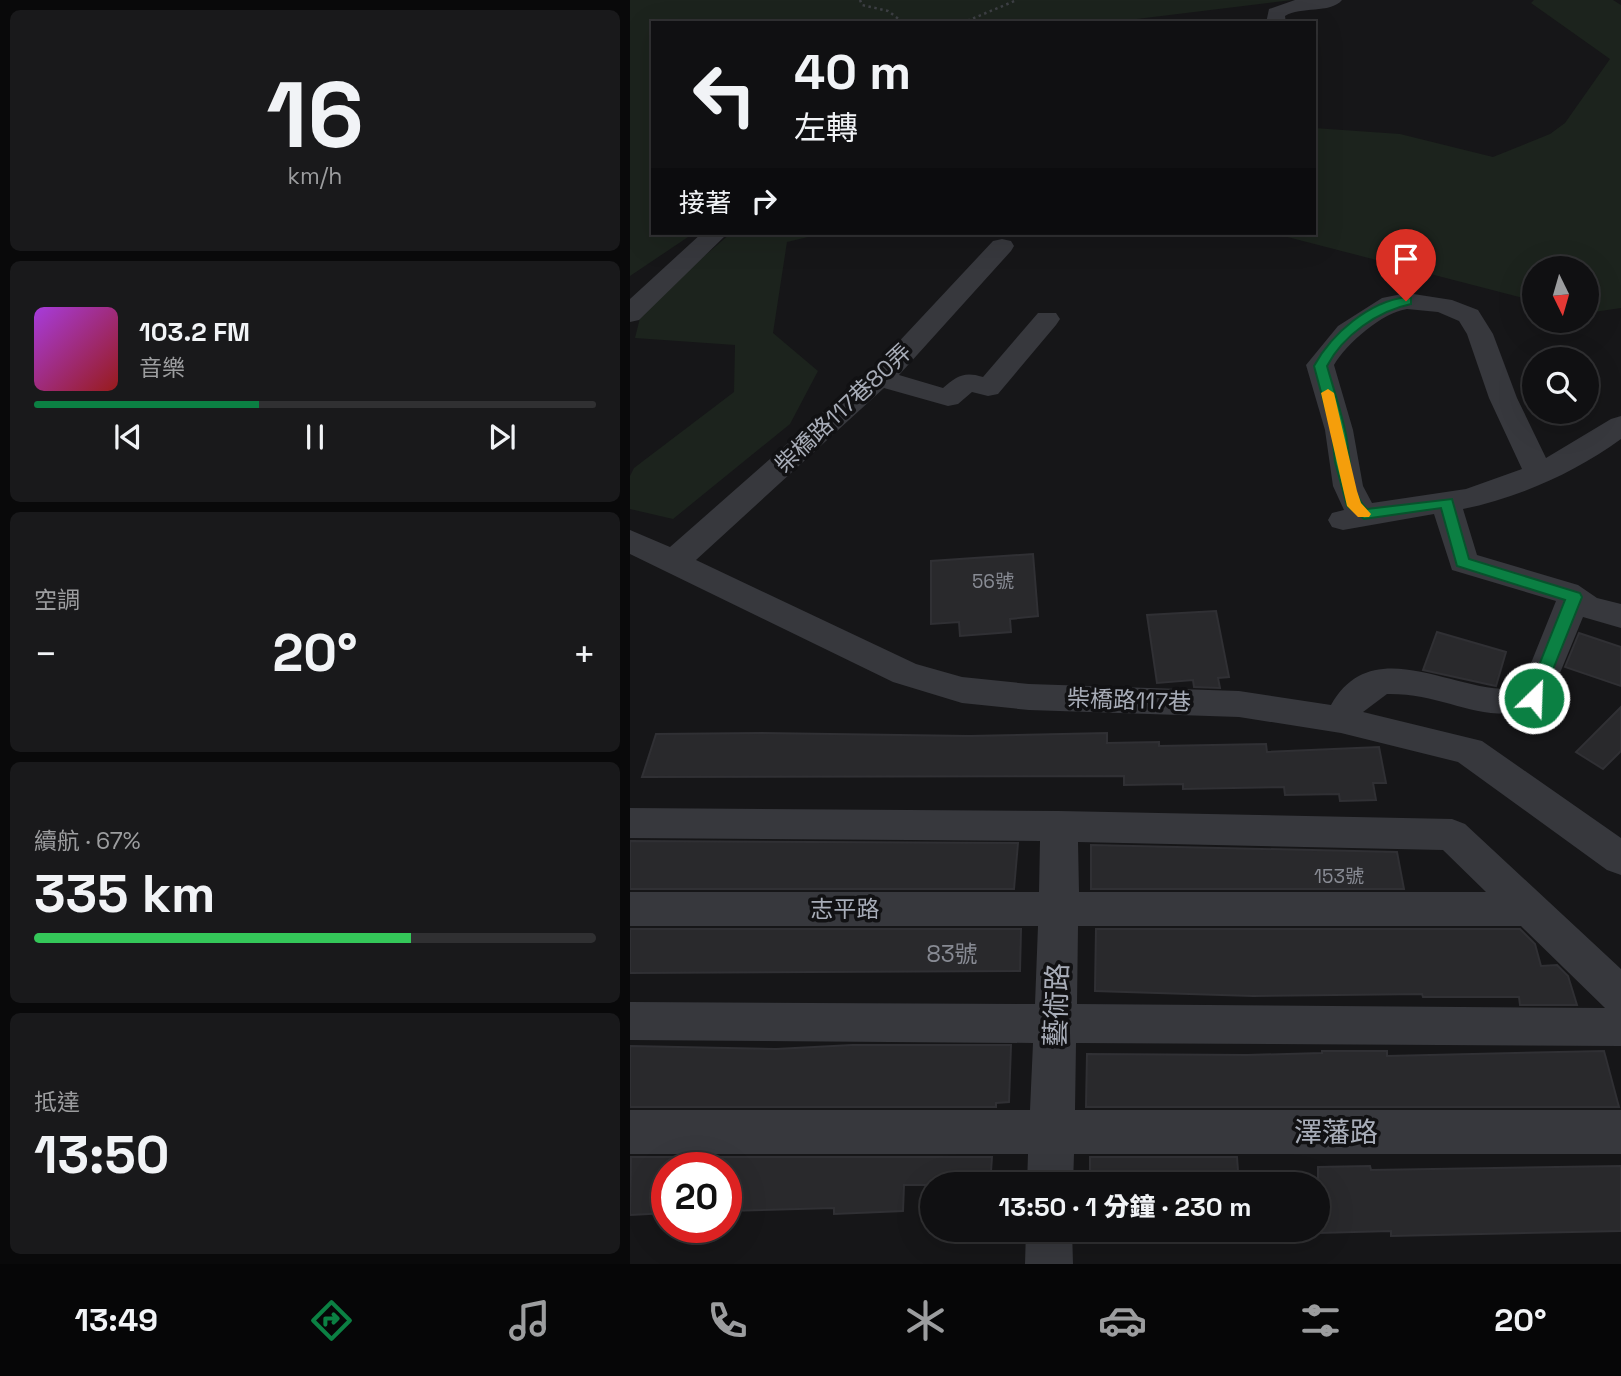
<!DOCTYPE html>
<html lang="zh-TW">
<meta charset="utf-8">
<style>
:root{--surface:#101012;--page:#19191b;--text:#f1f3f6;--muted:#9c9d9f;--line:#303032;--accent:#0b8043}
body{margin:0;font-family:"Space Grotesk","Noto Sans TC",sans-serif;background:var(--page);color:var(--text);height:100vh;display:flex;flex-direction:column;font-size:26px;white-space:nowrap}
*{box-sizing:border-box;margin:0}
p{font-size:23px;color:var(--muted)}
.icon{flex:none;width:38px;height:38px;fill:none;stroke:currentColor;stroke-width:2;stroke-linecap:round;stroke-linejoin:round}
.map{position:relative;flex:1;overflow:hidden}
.sheet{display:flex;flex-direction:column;gap:10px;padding:10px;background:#09090a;width:630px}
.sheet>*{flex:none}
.banner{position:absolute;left:21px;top:21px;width:665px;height:214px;border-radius:0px;box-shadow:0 7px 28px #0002,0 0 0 2px var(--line);background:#101012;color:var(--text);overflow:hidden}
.needle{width:46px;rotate:175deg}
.controls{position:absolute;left:892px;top:256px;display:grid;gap:14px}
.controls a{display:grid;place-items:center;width:77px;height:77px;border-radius:50%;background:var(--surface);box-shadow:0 7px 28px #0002,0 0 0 2px var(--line);font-size:35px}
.speed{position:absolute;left:21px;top:1152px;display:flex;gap:14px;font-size:35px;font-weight:700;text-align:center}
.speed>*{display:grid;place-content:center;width:91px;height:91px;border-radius:50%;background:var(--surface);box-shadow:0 7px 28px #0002,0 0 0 2px var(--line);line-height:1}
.speed .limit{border:10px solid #d22;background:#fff;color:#111}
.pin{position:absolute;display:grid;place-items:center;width:60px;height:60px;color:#fff;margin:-72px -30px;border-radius:50% 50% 50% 0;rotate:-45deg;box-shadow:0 0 7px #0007}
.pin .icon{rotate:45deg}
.me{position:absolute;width:77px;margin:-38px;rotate:24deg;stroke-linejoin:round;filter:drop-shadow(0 0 5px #0008)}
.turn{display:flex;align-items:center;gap:24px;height:147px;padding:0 28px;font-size:32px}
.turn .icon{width:91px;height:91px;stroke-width:2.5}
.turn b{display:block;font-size:49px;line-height:60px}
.then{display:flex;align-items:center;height:66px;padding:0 28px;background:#0003;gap:14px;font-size:26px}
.big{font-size:52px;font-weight:800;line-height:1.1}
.sheet .tile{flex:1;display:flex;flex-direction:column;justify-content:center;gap:10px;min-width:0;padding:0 24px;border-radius:10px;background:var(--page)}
.sheet .dial{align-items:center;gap:0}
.dial b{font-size:91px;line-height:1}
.song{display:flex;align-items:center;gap:21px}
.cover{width:84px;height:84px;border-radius:10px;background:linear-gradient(135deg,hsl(280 70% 55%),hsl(0 70% 35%))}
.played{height:7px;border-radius:4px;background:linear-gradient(90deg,var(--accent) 40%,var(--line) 40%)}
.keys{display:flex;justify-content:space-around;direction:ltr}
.heat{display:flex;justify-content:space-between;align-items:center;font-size:38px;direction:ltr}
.charge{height:10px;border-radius:5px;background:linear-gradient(90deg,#34c759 67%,var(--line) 0)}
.trip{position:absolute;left:290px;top:1172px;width:410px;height:70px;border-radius:35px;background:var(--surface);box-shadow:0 7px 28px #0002,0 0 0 2px var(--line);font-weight:800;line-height:70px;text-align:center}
.menu{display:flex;height:112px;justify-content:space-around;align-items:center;background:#060607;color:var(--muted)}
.menu .icon{width:49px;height:49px}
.menu .selected{color:var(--accent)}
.menu b{font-size:32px;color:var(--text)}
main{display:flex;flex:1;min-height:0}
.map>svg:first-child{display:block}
.green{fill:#1c231d}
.building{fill:#29292c;stroke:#303034;stroke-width:2}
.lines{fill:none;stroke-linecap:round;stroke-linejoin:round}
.path{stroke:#3d3f44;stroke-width:2.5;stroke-dasharray:2.5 3.5;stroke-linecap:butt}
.minor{fill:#37383d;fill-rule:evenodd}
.route{fill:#0b8043;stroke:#07532c;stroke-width:2}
.slow{fill:#f59e0b}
.labels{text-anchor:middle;stroke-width:7;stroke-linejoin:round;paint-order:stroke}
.number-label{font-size:19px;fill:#888b94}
.street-label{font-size:23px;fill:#a8adb8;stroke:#111113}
.near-number-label{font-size:23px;fill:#888b94}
.near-street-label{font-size:28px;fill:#a8adb8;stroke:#111113}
</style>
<main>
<section class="sheet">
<div class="tile dial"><b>16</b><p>km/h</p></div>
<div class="tile">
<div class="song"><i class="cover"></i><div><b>103.2 FM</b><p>音樂</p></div></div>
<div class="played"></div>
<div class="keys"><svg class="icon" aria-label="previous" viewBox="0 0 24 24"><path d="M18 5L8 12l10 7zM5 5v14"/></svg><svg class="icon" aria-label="pause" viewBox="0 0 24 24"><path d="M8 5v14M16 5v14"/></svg><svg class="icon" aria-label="next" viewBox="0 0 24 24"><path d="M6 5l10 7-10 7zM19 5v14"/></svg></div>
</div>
<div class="tile"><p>空調</p>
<div class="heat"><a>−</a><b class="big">20°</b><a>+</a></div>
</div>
<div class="tile"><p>續航 · 67%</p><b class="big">335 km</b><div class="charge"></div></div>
<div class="tile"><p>抵達</p><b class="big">13:50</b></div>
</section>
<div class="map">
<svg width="991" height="1264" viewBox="0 0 991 1264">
<rect width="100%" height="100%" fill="#161618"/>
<!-- green -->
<path class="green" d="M0 0H662L474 23H23V233H64L0 276Z
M904 0H983L991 5V308L957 313V268H905V301L642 233H684V128L770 134 863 157 920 134 935 123 980 59 901 3Z
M101 233H195L157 242 143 333 188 371 160 424 43 519 0 509V476L4 468 104 392 105 345 5 338 12 310Z"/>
<!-- building -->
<path class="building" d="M403 554 408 616 380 619 381 632 330 636 329 622 301 624V561Z
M586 611 599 677 588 678 590 688 564 687 563 680 527 683 517 615Z
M807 632 876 652 866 686 793 670Z
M949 633 991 647V686L935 667Z
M991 707V751L973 769 946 752Z
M131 733 339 736 477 733V743L529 742V746L636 744 637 752 749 747 756 783H743L746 800 710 801 709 794 655 795 654 787 553 789V784L494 785V776L12 777 26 734Z
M0 841 388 843 384 889H0Z
M461 845 767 852 774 889H461Z
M0 929H391L390 971 0 973Z
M466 929H890L905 944 911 966 927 965 938 976 947 1005H890L889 997H793L792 994 623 996 465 991Z
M222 1045H381L379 1102 366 1103V1107H0V1046L146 1049Z
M692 1051H757V1056L974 1051 989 1107H456L457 1054 617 1055 692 1053Z
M1 1157H362L360 1185H274L273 1211 204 1214V1208L96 1211V1167H37V1213L0 1215Z
M460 1157H607L609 1185H460Z
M740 1166 741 1170 991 1166V1231L761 1236V1231L688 1233V1167Z"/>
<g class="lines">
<!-- path -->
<path class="path" d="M230 0 232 5 258 11 274 23
M332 23 387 0"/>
<!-- minor -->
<path class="minor" d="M665 0H712C700 14 671 6 655 16L656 23H636L639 9Z
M72 233H98L9 320 0 322V299Z
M372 239 381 241 384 246 381 251 269 375 313 388C327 376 334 371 353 377L408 313H426L430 319 426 325 368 394 358 396 342 392 328 404 318 406 254 388 66 560 286 664 332 677 399 684 609 691 701 705C744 628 830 698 891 688L926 601 822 570 804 514 713 530 702 527 698 520 702 513 714 510 703 486 695 430 676 365 708 326 752 298 777 293 822 300 848 310 863 334 887 398 916 458 981 419 991 416V439C944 473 890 497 833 509L847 555 948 585 967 598 991 604V628L953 617 916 707C851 728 819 693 757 694L733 712 852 741 991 838V875L977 870 828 762 711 733 609 717 399 710 332 703 263 682 0 554V530L40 547 248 364 363 241ZM777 309 808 312 829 321 837 334 859 398 892 469 836 489 742 503 733 486 723 430 704 365C716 344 753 312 777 309Z
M0 808 429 811 822 819 835 824 991 969V1046L446 1043 445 1110H991V1154H444L443 1185H397L398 1154H0V1110H400L403 1043 0 1040V1002L405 1004 408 926H0V892H409L410 841 0 838ZM448 842 813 850 856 892H449ZM448 926H891L975 1008 447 1004Z
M396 1230H442L443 1264H395Z"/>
</g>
<!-- route -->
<path class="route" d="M776 297 781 298V304C748 311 713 335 697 366 703 387 710 408 715 430 721 453 718 492 737 509L822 499 839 559 950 593 952 597 910 702 904 704 896 698 935 600 827 566 811 508 734 519 717 506 705 462 702 433 684 366C702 333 739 302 776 297Z"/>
<!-- slow -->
<path class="slow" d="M698 389 704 393 727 491 731 503 741 514 739 517H728L717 506 691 393Z"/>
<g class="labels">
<!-- number labels -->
<g class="number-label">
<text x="363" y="588">56號</text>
<text x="709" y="883">153號</text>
</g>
<!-- street labels -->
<g class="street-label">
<text transform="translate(213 408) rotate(-43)" y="8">柴橋路117巷80弄</text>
<text transform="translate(499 700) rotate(2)" y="8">柴橋路117巷</text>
<text x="215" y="917">志平路</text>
</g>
<!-- near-number labels -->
<g class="near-number-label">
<text x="322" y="962">83號</text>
</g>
<!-- near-street labels -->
<g class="near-street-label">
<text transform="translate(426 1005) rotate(-88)" y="10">藝術路</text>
<text x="706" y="1142">澤藩路</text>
</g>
</g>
</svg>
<div class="controls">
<a><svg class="needle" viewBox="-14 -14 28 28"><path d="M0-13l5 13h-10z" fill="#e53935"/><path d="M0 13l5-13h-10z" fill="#9c9d9f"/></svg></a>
<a><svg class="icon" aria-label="search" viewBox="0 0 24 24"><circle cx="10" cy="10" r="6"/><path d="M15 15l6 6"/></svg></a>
</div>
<div class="speed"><div class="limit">20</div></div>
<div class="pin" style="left:776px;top:301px;background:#d93025"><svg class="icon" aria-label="arrive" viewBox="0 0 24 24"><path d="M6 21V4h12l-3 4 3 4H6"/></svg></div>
<svg class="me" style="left:904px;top:698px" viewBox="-20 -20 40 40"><circle r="17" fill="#0b8043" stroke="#fff" stroke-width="3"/><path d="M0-11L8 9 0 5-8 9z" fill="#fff"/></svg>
<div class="trip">13:50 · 1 分鐘 · 230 m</div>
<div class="banner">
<div class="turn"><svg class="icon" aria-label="left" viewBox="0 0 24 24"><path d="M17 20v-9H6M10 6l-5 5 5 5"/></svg><div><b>40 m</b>左轉</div></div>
<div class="then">接著<svg class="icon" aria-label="right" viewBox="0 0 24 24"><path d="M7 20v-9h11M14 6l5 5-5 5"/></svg></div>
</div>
</div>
</main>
<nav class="menu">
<b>13:49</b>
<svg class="icon selected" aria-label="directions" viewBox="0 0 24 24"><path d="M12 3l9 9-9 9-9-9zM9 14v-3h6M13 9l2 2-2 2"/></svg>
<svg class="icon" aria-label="music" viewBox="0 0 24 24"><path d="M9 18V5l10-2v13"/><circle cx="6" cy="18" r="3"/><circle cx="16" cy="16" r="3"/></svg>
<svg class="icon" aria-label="phone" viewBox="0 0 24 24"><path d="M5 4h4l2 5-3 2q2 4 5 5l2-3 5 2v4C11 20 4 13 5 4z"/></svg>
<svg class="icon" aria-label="climate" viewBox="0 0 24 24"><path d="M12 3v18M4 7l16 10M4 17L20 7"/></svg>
<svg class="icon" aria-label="car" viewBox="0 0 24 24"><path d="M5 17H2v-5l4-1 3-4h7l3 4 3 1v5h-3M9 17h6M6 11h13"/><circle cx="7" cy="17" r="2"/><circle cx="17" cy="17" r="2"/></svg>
<svg class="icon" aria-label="filters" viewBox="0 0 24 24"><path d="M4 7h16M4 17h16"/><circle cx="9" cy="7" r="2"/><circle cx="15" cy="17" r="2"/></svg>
<b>20°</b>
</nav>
